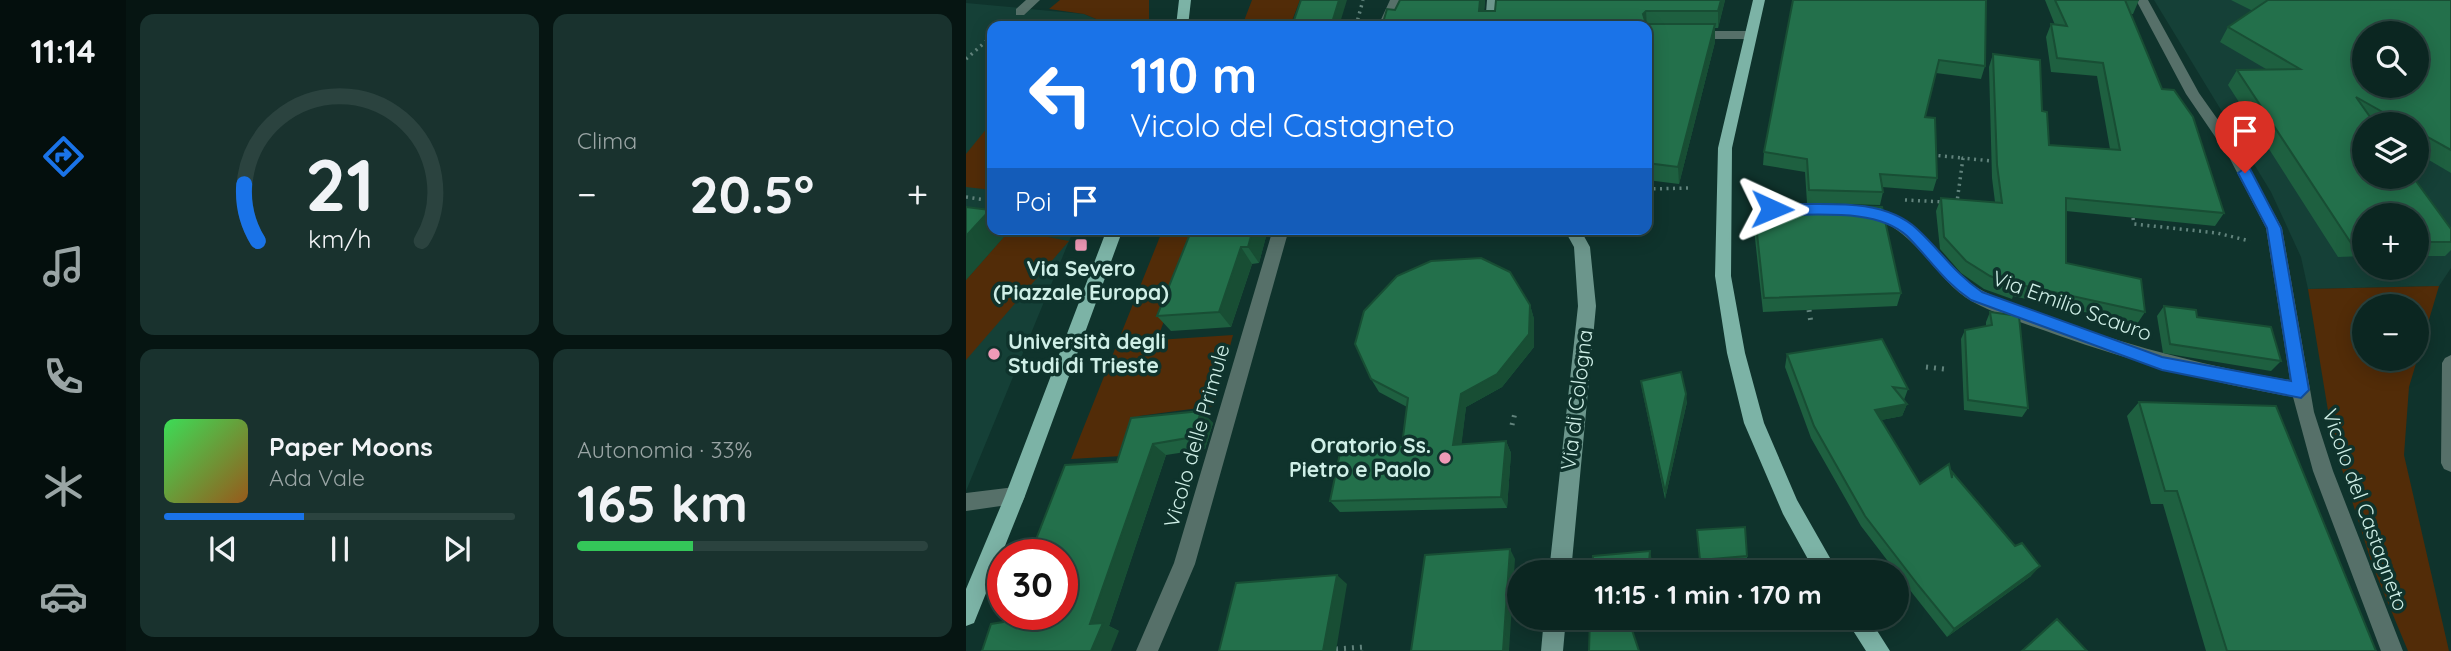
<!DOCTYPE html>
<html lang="it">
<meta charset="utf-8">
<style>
:root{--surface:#0b2621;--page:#19322e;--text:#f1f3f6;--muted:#9aa5a5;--line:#2b433f;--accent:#1a73e8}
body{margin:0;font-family:Quicksand,sans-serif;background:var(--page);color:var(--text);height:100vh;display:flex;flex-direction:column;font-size:26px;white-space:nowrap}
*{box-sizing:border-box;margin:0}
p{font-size:23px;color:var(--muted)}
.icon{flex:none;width:38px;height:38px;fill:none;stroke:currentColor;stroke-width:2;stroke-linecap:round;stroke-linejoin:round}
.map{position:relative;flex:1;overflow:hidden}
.details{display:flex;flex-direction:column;gap:14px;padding:14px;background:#061512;width:840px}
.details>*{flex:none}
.guide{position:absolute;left:21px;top:21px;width:665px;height:214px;border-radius:14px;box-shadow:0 4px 18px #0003,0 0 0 2px var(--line);background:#1a73e8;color:#fff;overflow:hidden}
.controls{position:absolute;left:1386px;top:21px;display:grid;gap:14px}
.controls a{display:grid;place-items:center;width:77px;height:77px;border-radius:50%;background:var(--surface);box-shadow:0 4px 18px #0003,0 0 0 2px var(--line);font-size:35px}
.speed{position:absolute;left:21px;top:539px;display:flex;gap:14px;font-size:35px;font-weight:700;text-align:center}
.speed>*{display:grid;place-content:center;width:91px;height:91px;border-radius:50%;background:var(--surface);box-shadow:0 4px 18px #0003,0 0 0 2px var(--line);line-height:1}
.speed .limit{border:10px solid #d22;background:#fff;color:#111}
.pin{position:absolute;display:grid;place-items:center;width:60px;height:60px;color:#fff;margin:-72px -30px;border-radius:50% 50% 50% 0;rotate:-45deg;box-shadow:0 0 7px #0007}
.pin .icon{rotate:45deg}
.me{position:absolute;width:77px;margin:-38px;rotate:91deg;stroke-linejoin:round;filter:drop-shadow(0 0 5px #0008)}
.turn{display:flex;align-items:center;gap:24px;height:147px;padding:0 28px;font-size:32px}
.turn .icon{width:91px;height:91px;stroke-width:2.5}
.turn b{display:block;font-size:49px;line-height:60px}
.then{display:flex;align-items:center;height:66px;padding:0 28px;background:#0003;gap:14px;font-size:26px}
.big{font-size:52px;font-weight:700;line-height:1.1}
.details .card{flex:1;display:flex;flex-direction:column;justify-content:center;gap:10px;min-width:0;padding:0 24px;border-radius:14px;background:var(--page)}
.details .dial{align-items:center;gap:0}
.dial svg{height:182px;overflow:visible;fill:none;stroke:var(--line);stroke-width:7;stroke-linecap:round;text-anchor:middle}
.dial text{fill:var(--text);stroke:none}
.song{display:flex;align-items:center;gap:21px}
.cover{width:84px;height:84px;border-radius:10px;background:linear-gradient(135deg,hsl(130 70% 55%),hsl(30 70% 35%))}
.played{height:7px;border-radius:4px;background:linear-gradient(90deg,var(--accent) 40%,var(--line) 40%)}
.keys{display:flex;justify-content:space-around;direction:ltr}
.heat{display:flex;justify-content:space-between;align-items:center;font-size:38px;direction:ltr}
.charge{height:10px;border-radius:5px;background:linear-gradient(90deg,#34c759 33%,var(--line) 0)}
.details .tiles{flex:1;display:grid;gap:14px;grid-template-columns:repeat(2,1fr)}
.trip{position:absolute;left:541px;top:560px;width:402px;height:70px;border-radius:35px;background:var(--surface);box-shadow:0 4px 18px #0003,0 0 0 2px var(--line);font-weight:700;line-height:70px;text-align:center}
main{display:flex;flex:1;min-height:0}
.menu{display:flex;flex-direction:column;width:126px;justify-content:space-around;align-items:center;background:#040f0d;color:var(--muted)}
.menu .icon{width:49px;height:49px}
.menu .current{color:var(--accent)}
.menu b{font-size:32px;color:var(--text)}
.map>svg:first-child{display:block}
.built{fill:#154037;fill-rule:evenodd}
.green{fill:#522c08;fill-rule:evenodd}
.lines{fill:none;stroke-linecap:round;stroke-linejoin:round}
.path-far1{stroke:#61837c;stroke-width:3.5;stroke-dasharray:2 4.5;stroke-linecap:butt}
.path{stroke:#61837c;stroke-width:5;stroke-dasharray:2 6;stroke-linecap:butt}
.lane{fill:#567069;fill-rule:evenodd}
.street{fill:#567069;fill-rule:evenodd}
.secondary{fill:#6c968c;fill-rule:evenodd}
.primary{fill:#7cb3a6;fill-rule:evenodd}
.wall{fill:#1e6040}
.shaded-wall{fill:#184e34}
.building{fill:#23704b;stroke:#184e34;stroke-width:2;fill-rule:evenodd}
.route{fill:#1a73e8;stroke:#114b97;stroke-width:2}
.poi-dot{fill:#f09ab7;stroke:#0f332c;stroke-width:2.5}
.labels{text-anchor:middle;stroke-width:7;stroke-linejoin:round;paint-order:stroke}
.poi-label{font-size:21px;font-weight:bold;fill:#cfefe7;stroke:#0f332c}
.street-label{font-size:21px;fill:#cfefe7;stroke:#0f332c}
</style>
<main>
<nav class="menu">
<b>11:14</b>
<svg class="icon current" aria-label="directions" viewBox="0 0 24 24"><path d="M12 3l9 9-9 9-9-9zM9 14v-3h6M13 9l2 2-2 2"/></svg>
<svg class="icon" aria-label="music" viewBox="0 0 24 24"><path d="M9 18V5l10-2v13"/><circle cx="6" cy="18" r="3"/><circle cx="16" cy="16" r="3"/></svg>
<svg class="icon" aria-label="phone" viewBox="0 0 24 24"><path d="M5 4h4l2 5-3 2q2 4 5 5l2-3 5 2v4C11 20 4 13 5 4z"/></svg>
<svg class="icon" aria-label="climate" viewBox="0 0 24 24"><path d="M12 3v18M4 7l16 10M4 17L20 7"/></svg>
<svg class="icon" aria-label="car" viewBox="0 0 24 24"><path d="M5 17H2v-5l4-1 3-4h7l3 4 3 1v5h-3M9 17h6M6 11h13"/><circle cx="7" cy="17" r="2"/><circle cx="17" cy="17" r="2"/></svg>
</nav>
<section class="details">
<div class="tiles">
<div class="card dial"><svg viewBox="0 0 100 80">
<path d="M14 69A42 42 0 1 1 86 69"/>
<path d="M14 69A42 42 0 0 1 8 44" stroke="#1a73e8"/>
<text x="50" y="56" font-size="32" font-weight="700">21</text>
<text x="50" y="72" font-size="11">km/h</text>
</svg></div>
<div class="card"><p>Clima</p>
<div class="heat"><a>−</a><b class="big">20.5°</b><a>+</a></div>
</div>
<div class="card">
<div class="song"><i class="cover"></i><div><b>Paper Moons</b><p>Ada Vale</p></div></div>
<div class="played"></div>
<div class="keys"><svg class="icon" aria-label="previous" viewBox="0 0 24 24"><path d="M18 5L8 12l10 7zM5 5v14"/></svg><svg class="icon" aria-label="pause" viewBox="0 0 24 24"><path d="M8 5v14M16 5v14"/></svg><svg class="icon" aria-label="next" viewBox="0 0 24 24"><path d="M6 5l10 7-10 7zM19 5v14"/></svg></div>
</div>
<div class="card"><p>Autonomia · 33%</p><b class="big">165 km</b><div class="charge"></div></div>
</div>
</section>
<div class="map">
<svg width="1485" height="651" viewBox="0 0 1485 651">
<rect width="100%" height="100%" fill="#0f332c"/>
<!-- built -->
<path class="built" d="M1188 0H1485V268L1473 286 1342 289 1335 257 1305 192ZM1398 33H1451V86H1398ZM1398 124H1451V177H1398ZM1398 215H1451V268H1398Z
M0 3 118 14 147 26H26V229H108L0 491Z"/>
<!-- green -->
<path class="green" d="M94 0H183V26H147L118 14 83 9Z
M286 0H334L324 26H276Z
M26 122V190L0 187V154Z
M197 229H232L191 340 267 335 248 406 173 416 156 456 105 459Z
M44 230 103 241 0 360V280Z
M1473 286 1443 387 1438 455 1483 651H1442L1407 567 1367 441 1342 289ZM1398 306H1451V359H1398Z"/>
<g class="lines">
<!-- path-far1 -->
<path class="path-far1" d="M390 26 397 0
M0 59 26 36
M966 155 997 158
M681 189 723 188
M0 197 26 201
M939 200 979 202
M988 202H991L997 158 1025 161
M1167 218 1168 224 1251 233 1284 241
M512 236 513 229"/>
<!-- path -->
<path class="path" d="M843 310 845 323
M960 367 978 369
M546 425 549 413
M370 649 398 647 397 651"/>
<!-- lane -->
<path class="lane" d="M60 0H74L58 15H50V9Z
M49 487 56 489 59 496 56 503 0 511V493Z"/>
<!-- street -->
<path class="street" d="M424 0H436L424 26H412Z
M1170 0H1182L1233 93 1274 151 1316 228 1348 412 1367 471 1437 651H1415L1347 471 1327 397C1246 383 1168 362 1091 335 1063 325 1034 316 1007 302 973 283 956 242 921 224 911 219 901 219 890 216L888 212 896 206C961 216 968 265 1019 292 1044 305 1072 314 1098 323 1172 348 1247 368 1324 380L1300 228 1263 157 1220 94Z
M681 31H783L789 35 783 39H681Z
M806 204 868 205 876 211 868 217 806 216 798 210Z
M307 229H323L229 564 192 651H170L208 563Z
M1485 355V472L1478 469 1475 463 1476 363 1479 358Z"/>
<!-- secondary -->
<path class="secondary" d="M521 0H533L531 26H519Z
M598 229H614L624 247 630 306 605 572H583L612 306 608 247Z
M578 618H600L597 651H575Z"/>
<!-- primary -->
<path class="primary" d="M213 0H225L222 26H210Z
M787 0H799L766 148 765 276 779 353 798 423 831 500 872 572H849L817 514 778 423 761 353 749 276 752 148Z
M141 229H157L59 496 8 623 0 626V589L39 496Z
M879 618H903L924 651H900Z"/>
</g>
<!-- wall -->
<path class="wall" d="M519 0 518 11H529L759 0 752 28H749V42L713 184 681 180V26L429 10Z
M827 0 1019 66 1015 79 970 73 959 117 971 178 967 191 916 187 917 192 914 205 841 203 839 172 797 165 798 152Z
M1079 0H1173L1167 14H1165L1196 89 1258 213 1249 226 1100 211V263L1179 312 1171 324 1047 296 1046 299 1018 289 995 273 974 249 970 211 975 198 1029 202 1026 178 1023 67 1027 54 1076 111 1083 145 1144 149 1131 76 1085 72 1080 37 1085 24 1089 25Z
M1265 0H1485V173L1451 153V124H1398L1485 229V250L1479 256H1451V215H1398V256L1372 257 1262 85 1271 70 1300 69 1254 42 1262 27 1287 11Z
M844 205 935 293 931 306 797 312 788 229 789 215 843 214Z
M226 229H302L293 263 286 264 265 327 205 331 191 316Z
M564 305 568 319V347L536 387 500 407 495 445 540 441 545 453 541 508 374 512 364 501 436 445 441 407 413 392 405 379Z
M1198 306 1231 317 1315 361 1305 371 1197 353 1191 316Z
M1024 312 1062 408 1056 417 998 410 995 339 999 330 1020 326V322Z
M821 354 942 389 938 400 941 404 936 416 915 420 954 484 985 473 986 472 1065 576 981 637 947 594 895 526 845 438 819 367Z
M675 381 721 402 699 499 676 389Z
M1173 402 1410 651H1240L1197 504H1185L1161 416Z
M235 411 247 423 239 449 200 455 143 626 153 631 37 622 151 462Z
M731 530 781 556V560L734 564Z"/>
<!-- shaded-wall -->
<path class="shaded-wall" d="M373 0H381L373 26H365Z
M514 0H519L517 26 513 11Z
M755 0H759L752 28V11Z
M680 11 681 28 677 14Z
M749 24V42L713 184 712 167Z
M24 210 26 213V229H43L44 230 0 280V236Z
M287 229H302L293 263 282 247Z
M275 247 286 264 265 327 253 312Z
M564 305 568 319V347L536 387 500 407 494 457 487 445 495 394Z
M720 394 721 402 699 499V492Z
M941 404 936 416 905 422 909 410Z
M235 411 247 423 239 449 227 437Z
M540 441 545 453 541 508 535 497Z
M187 444 200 455 143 626 153 631 145 651H125L124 624Z
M544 549 549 559 543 651H537Z
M684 551 686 561 684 572H682Z
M1074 566 1065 576 981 637 988 629Z
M371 575 381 584 370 651H357Z"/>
<!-- building -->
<path class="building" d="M335 0H373L365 26H318H326Z
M434 0H514L513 11H529L530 0H755L752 11H680L677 14 680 24H749L712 167 681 163V26H416L421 9 429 10Z
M827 0H1020L1019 66 973 60 959 117 969 118 971 178 914 174 917 192 843 190 841 159 798 152Z
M1089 0H1173H1159L1196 89 1208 90 1227 117 1258 213 1100 198V263L1175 279 1179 312 1051 284 1052 287 1024 276 1000 261 978 237 975 198 1036 203 1031 165 1027 54 1074 60 1076 111 1081 112 1083 145 1154 150 1137 63 1091 58 1085 24 1101 26Z
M1302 0H1485V150L1451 131V124H1438L1390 97 1409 124H1398V177H1447L1485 229V242H1451V215H1398V243H1385L1271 70 1334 69 1262 27ZM1398 33H1451V86H1398Z
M844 205 916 207 935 293 798 298 789 215 845 214Z
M0 207 24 210 0 236Z
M226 229H287L282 247H275L253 312 191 316Z
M515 258 544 272 564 305 563 334 531 374 495 394 487 445 540 441 535 497 364 501 375 448 436 445 442 398 405 379 389 344 398 311 431 276 465 261Z
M1198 306 1230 310 1231 317 1305 327 1315 361 1204 344Z
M1024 312 1053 316 1062 408 1002 400 999 330 1026 325Z
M916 339 942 389 927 387 941 404 909 410 954 484 983 464 986 478V472L1049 546 1056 543 1074 566 988 629 952 585 899 516 848 426 821 354Z
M715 372 720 394 699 492 675 381Z
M1173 402 1310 406 1410 651H1261L1211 491H1199Z
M235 411 227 437 187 444 124 624 137 623 125 651H16L25 624 37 622 40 614H96V555H64L99 465 151 462 165 418Z
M779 527 781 556 734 560 731 530Z
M544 549 537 651H445L459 555Z
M684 551 682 572H626L627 556Z
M371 575 357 651H253L270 583Z
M624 618H662L673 651H623Z
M1091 619 1121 651H1056Z"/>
<!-- route -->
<path class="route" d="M1279 168 1284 169 1315 228 1343 390 1335 398 1196 370 1005 300C977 281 964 259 941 236 910 207 847 216 806 215L799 209 806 204C852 206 914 195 951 229 975 251 988 273 1016 292L1196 357 1325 381 1301 228 1272 173Z"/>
<!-- markers -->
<g class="poi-dot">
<rect x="108" y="238" width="14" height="14" rx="3.5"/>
<circle cx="28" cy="354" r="7"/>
<circle cx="479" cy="458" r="7"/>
</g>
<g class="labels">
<!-- poi labels -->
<g class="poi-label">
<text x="115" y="276">Via Severo<tspan x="115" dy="24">(Piazzale Europa)</tspan></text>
<text x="42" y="349" text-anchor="start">Università degli<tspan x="42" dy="24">Studi di Trieste</tspan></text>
<text x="465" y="453" text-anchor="end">Oratorio Ss.<tspan x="465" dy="24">Pietro e Paolo</tspan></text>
</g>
<!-- street labels -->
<g class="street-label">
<text transform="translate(1106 306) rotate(20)" y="7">Via Emilio Scauro</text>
<text transform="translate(611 400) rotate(-83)" y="7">Via di Cologna</text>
<text transform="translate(231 436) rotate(-74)" y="7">Vicolo delle Primule</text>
<text transform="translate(1399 510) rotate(70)" y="7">Vicolo del Castagneto</text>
</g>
</g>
</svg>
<div class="controls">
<a><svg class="icon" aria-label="search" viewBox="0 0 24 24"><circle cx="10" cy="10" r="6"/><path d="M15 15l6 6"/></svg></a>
<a><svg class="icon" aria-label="layers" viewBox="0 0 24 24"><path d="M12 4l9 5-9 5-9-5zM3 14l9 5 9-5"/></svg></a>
<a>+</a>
<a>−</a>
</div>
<div class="speed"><div class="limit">30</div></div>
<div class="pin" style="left:1279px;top:173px;background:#d93025"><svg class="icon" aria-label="arrive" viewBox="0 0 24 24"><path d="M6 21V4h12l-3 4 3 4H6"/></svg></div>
<svg class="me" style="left:806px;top:209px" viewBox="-20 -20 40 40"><path d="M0-17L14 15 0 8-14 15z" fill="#1a73e8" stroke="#fff" stroke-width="4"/></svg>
<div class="trip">11:15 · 1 min · 170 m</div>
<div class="guide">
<div class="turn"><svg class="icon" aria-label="left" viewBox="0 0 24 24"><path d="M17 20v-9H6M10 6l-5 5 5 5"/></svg><div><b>110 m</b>Vicolo del Castagneto</div></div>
<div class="then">Poi<svg class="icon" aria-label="arrive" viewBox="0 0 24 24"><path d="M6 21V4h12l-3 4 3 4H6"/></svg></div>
</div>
</div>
</main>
